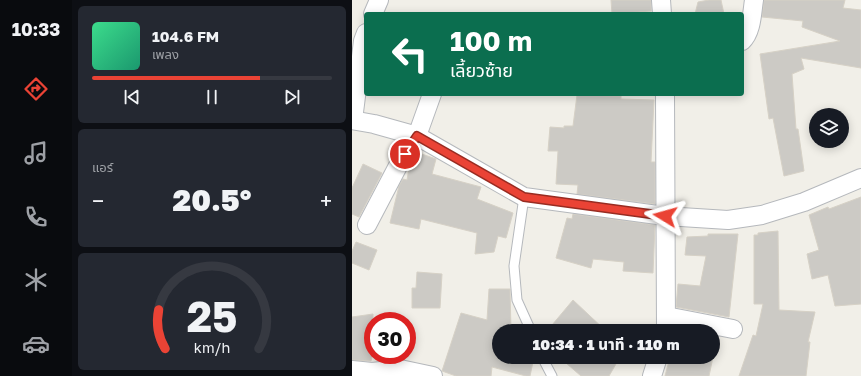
<!DOCTYPE html>
<html lang="th">
<meta charset="utf-8">
<style>
:root{--surface:#171b24;--page:#242831;--text:#f1f3f6;--muted:#9ea1a6;--line:#363941;--accent:#ea4335}
body{margin:0;font-family:"Golos Text","Noto Sans Thai",sans-serif;background:var(--page);color:var(--text);height:100vh;display:flex;flex-direction:column;font-size:15px;white-space:nowrap}
*{box-sizing:border-box;margin:0}
p{font-size:13px;color:var(--muted)}
.icon{flex:none;width:22px;height:22px;fill:none;stroke:currentColor;stroke-width:2;stroke-linecap:round;stroke-linejoin:round}
.map{position:relative;flex:1;overflow:hidden}
.drawer{display:flex;flex-direction:column;gap:6px;padding:6px;background:#0d0f14;width:280px}
.drawer>*{flex:none}
.top-card{position:absolute;left:12px;top:12px;width:380px;height:84px;border-radius:4px;box-shadow:0 2px 10px #0003;background:#0b6e4f;color:#fff;overflow:hidden}
.tools{position:absolute;left:457px;top:108px;display:grid;gap:8px}
.tools a{display:grid;place-items:center;width:40px;height:40px;border-radius:50%;background:var(--surface);box-shadow:0 2px 10px #0003;font-size:20px}
.speed{position:absolute;left:12px;top:312px;display:flex;gap:8px;font-size:20px;font-weight:700;text-align:center}
.speed>*{display:grid;place-content:center;width:52px;height:52px;border-radius:50%;background:var(--surface);box-shadow:0 2px 10px #0003;line-height:1}
.speed .limit{border:6px solid #d22;background:#fff;color:#111}
.pin{position:absolute;display:grid;place-items:center;width:34px;height:34px;color:#fff;margin:-17px;border:2px solid #fff;border-radius:50%;box-shadow:0 1px 4px #0007}
.me{position:absolute;width:44px;margin:-22px;rotate:278deg;stroke-linejoin:round;filter:drop-shadow(0 0 3px #0008)}
.turn{display:flex;align-items:center;gap:14px;height:84px;padding:0 20px;font-size:18px}
.turn .icon{width:52px;height:52px;stroke-width:2.5}
.turn b{display:block;font-size:28px;line-height:34px}
.big{font-size:30px;font-weight:800;line-height:1.1}
.drawer .widget{flex:1;display:flex;flex-direction:column;justify-content:center;gap:6px;min-width:0;padding:0 14px;border-radius:6px;background:var(--page)}
.drawer .dial{align-items:center;gap:0}
.dial svg{height:104px;overflow:visible;fill:none;stroke:var(--line);stroke-width:7;stroke-linecap:round;text-anchor:middle}
.dial text{fill:var(--text);stroke:none}
.song{display:flex;align-items:center;gap:12px}
.cover{width:48px;height:48px;border-radius:6px;background:linear-gradient(135deg,hsl(150 70% 55%),hsl(160 70% 35%))}
.played{height:4px;border-radius:2px;background:linear-gradient(90deg,var(--accent) 70%,var(--line) 70%)}
.keys{display:flex;justify-content:space-around;direction:ltr}
.heat{display:flex;justify-content:space-between;align-items:center;font-size:22px;direction:ltr}
.trip{position:absolute;left:140px;top:324px;width:228px;height:40px;border-radius:20px;background:var(--surface);box-shadow:0 2px 10px #0003;font-weight:800;line-height:40px;text-align:center}
main{display:flex;flex:1;min-height:0}
.dock{display:flex;flex-direction:column;width:72px;justify-content:space-around;align-items:center;background:#090b0e;color:var(--muted)}
.dock .icon{width:28px;height:28px}
.dock .selected{color:var(--accent)}
.dock b{font-size:18px;color:var(--text)}
.map>svg:first-child{display:block}
.building{fill:#cccac5;stroke:#d6d1c6}
.lines{fill:none;stroke-linecap:round;stroke-linejoin:round}
.lane-casing{stroke:#b5b8bc;stroke-width:11}
.street-casing{stroke:#b5b8bc;stroke-width:20}
.lane{stroke:#fff;stroke-width:9}
.street{stroke:#fff;stroke-width:18}
.route-casing{stroke:#982c22;stroke-width:10}
.route{stroke:#ea4335;stroke-width:7}
</style>
<main>
<nav class="dock">
<b>10:33</b>
<svg class="icon selected" aria-label="directions" viewBox="0 0 24 24"><path d="M12 3l9 9-9 9-9-9zM9 14v-3h6M13 9l2 2-2 2"/></svg>
<svg class="icon" aria-label="music" viewBox="0 0 24 24"><path d="M9 18V5l10-2v13"/><circle cx="6" cy="18" r="3"/><circle cx="16" cy="16" r="3"/></svg>
<svg class="icon" aria-label="phone" viewBox="0 0 24 24"><path d="M5 4h4l2 5-3 2q2 4 5 5l2-3 5 2v4C11 20 4 13 5 4z"/></svg>
<svg class="icon" aria-label="climate" viewBox="0 0 24 24"><path d="M12 3v18M4 7l16 10M4 17L20 7"/></svg>
<svg class="icon" aria-label="car" viewBox="0 0 24 24"><path d="M5 17H2v-5l4-1 3-4h7l3 4 3 1v5h-3M9 17h6M6 11h13"/><circle cx="7" cy="17" r="2"/><circle cx="17" cy="17" r="2"/></svg>
</nav>
<section class="drawer">
<div class="widget">
<div class="song"><i class="cover"></i><div><b>104.6 FM</b><p>เพลง</p></div></div>
<div class="played"></div>
<div class="keys"><svg class="icon" aria-label="previous" viewBox="0 0 24 24"><path d="M18 5L8 12l10 7zM5 5v14"/></svg><svg class="icon" aria-label="pause" viewBox="0 0 24 24"><path d="M8 5v14M16 5v14"/></svg><svg class="icon" aria-label="next" viewBox="0 0 24 24"><path d="M6 5l10 7-10 7zM19 5v14"/></svg></div>
</div>
<div class="widget"><p>แอร์</p>
<div class="heat"><a>−</a><b class="big">20.5°</b><a>+</a></div>
</div>
<div class="widget dial"><svg viewBox="0 0 100 80">
<path d="M14 69A42 42 0 1 1 86 69"/>
<path d="M14 69A42 42 0 0 1 9 39" stroke="#ea4335"/>
<text x="50" y="56" font-size="32" font-weight="700">25</text>
<text x="50" y="72" font-size="11">km/h</text>
</svg></div>
</section>
<div class="map">
<svg width="509" height="376" viewBox="0 0 509 376">
<rect width="100%" height="100%" fill="#f1efe8"/>
<!-- building -->
<path class="building" d="M259 0H299V11L260 14Z
M357 0H369L372 14H343L346 2Z
M412 0H493L491 8 509 10V68L449 58 452 69 440 74 444 129H446L452 171 432 176 421 118 417 119 408 54 488 41 450 27 451 21 410 17Z
M225 95 269 96V99L302 100 299 162H303V204L225 194 226 185 204 184 206 151H196L198 127 212 128V126H221Z
M67 153 84 159 80 174 129 187 125 199 161 213 154 238 146 236 142 252 123 254 125 233 69 219 67 229 38 223 47 186 51 179 55 180 57 168Z
M11 164 30 173 7 217 0 214V188Z
M509 197V304L483 306 476 275 460 279 455 254 467 250 457 215 476 207 477 209Z
M221 214 303 225 301 273 271 271 272 262 241 259 239 268 204 258 215 218 220 219Z
M426 231 427 310 463 312 456 342H458L454 376H387L401 335 404 336 411 304H402V235H406V233Z
M356 234H386L377 317 324 307 326 284 348 286 354 256 333 255 335 237 356 236Z
M4 242 25 250 17 270 0 263V251Z
M65 272 90 274 88 308H60V288H64Z
M137 289H158L159 331H147V357H172V358L173 357H182L178 376H174L140 367 139 376H104L90 371 109 313 135 320Z
M221 300 254 331H195Z
M21 314V353L19 361 0 360V317Z
M207 357H268L257 376H229Z
M318 357H361L357 376H313Z"/>
<g class="lines">
<!-- lane casing -->
<g class="lane-casing">
<path id="lane" d="M172 197 162 266 165 300 179 331
M190 357 200 376"/>
</g>
<!-- street casing -->
<g class="street-casing">
<path id="street" d="M309 0 310 14
M21 14 27 0
M390 41C400 32 400 12 402 0
M313 94 314 331
M0 120 22 124 65 136 172 197 313 216 376 220 410 215 452 202 509 178
M1 120 11 41 14 33
M15 225 47 164 65 136 80 94
M314 316 381 329
M0 370 20 372 48 369 81 376
M300 376 306 357"/>
</g>
<!-- lane -->
<use href="#lane" class="lane"/>
<!-- street -->
<use href="#street" class="street"/>
</g>
<g class="lines">
<!-- route casing -->
<g class="route-casing">
<path id="route" d="M53 154 65 136 172 197 313 216"/>
</g>
<!-- route -->
<use href="#route" class="route"/>
</g>
</svg>
<div class="tools">
<a><svg class="icon" aria-label="layers" viewBox="0 0 24 24"><path d="M12 4l9 5-9 5-9-5zM3 14l9 5 9-5"/></svg></a>
</div>
<div class="speed"><div class="limit">30</div></div>
<div class="pin" style="left:53px;top:154px;background:#d93025"><svg class="icon" aria-label="arrive" viewBox="0 0 24 24"><path d="M6 21V4h12l-3 4 3 4H6"/></svg></div>
<svg class="me" style="left:313px;top:216px" viewBox="-20 -20 40 40"><path d="M0-17L14 15 0 8-14 15z" fill="#ea4335" stroke="#fff" stroke-width="4"/></svg>
<div class="trip">10:34 · 1 นาที · 110 m</div>
<div class="top-card">
<div class="turn"><svg class="icon" aria-label="left" viewBox="0 0 24 24"><path d="M17 20v-9H6M10 6l-5 5 5 5"/></svg><div><b>100 m</b>เลี้ยวซ้าย</div></div>
</div>
</div>
</main>
